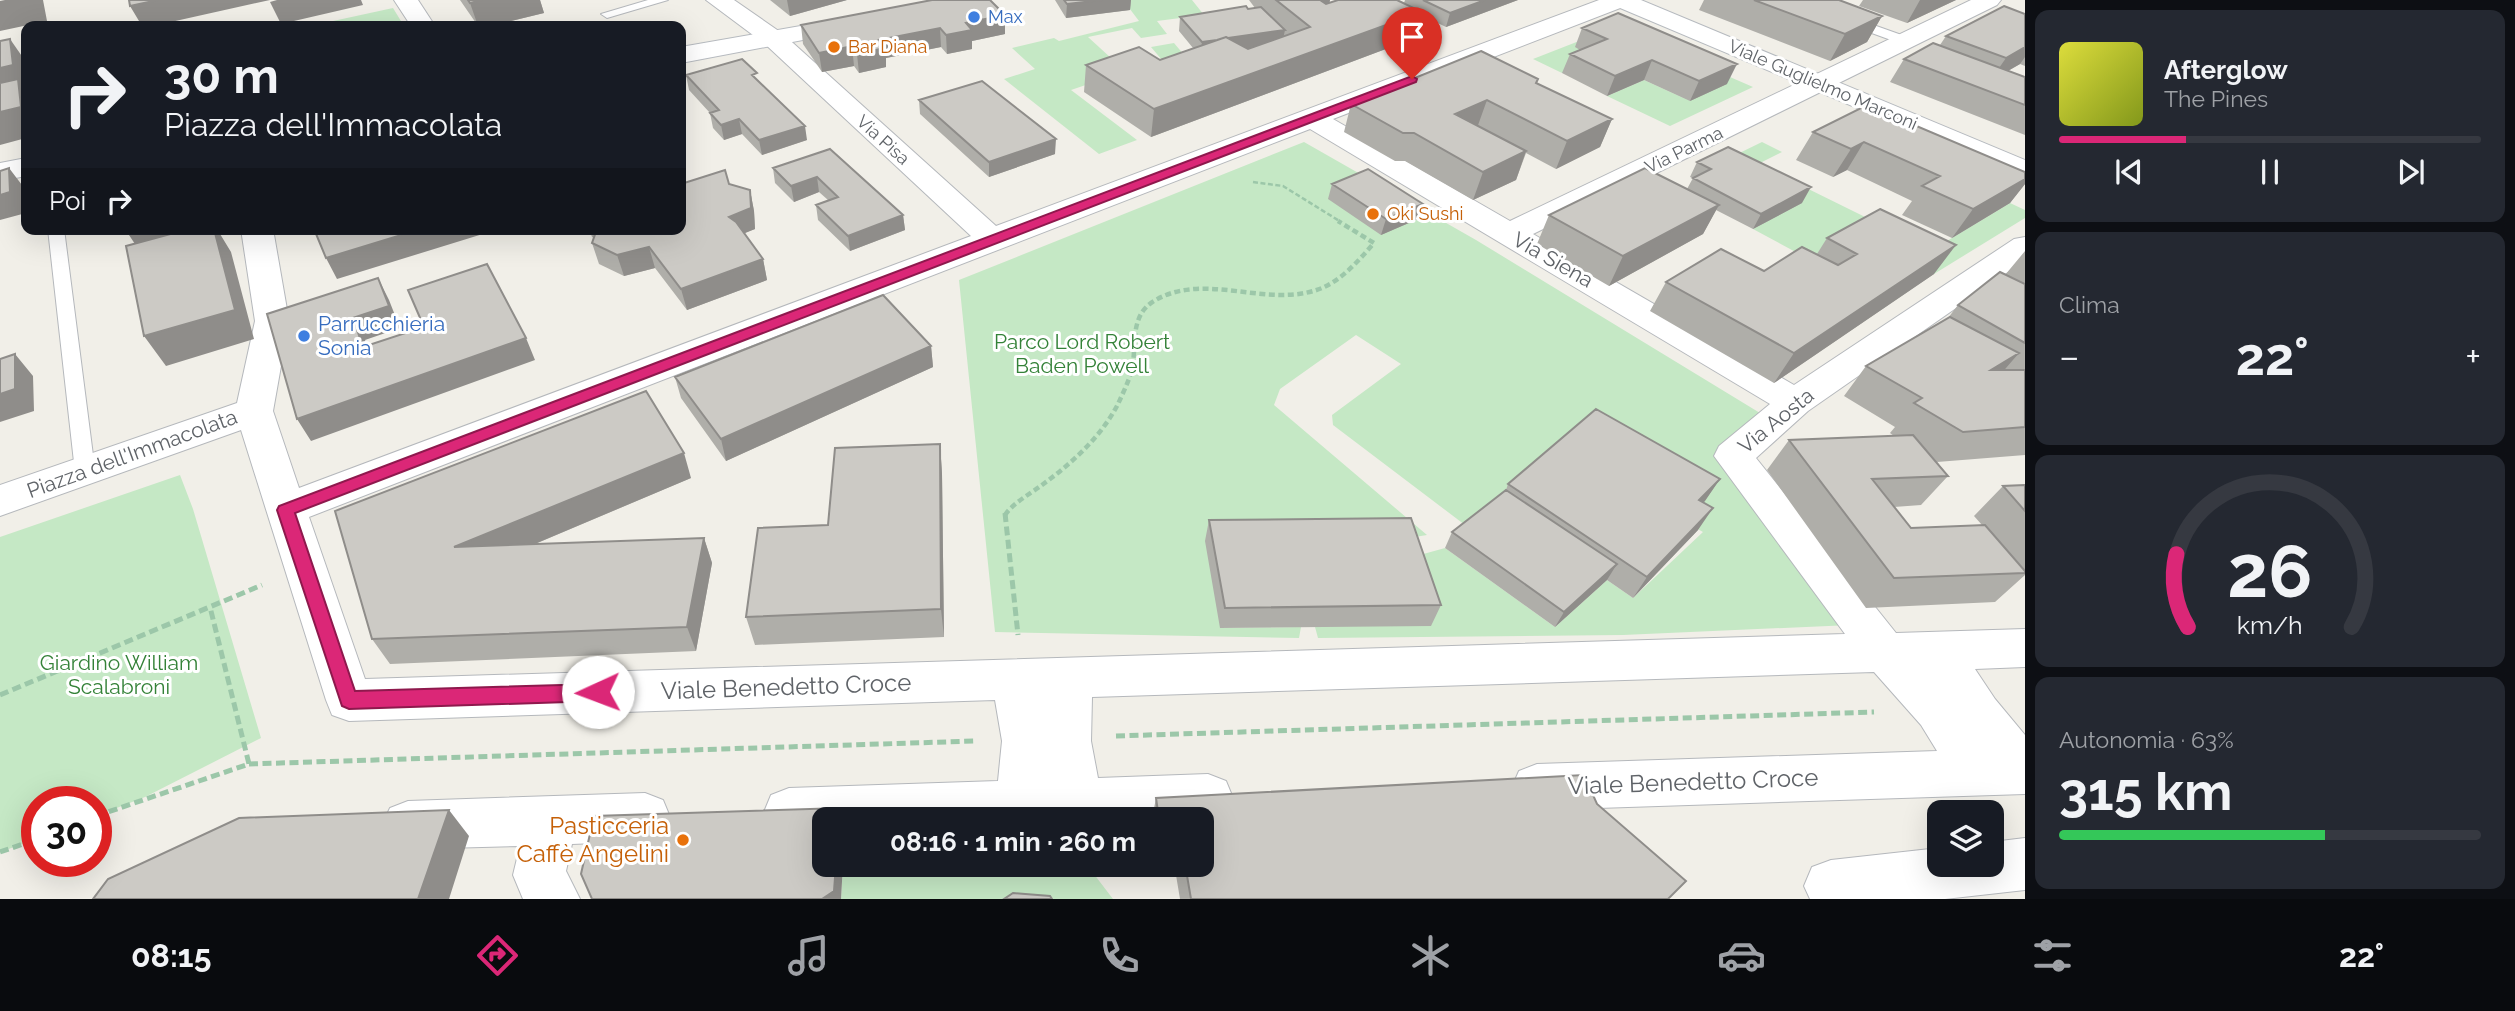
<!DOCTYPE html>
<html lang="it">
<meta charset="utf-8">
<style>
:root{--surface:#171b24;--page:#242831;--text:#f1f3f6;--muted:#9ea1a6;--line:#363941;--accent:#db2777}
body{margin:0;font-family:Raleway,sans-serif;background:var(--page);color:var(--text);height:100vh;display:flex;flex-direction:column;font-size:26px;white-space:nowrap}
*{box-sizing:border-box;margin:0}
p{font-size:23px;color:var(--muted)}
.icon{flex:none;width:38px;height:38px;fill:none;stroke:currentColor;stroke-width:2;stroke-linecap:round;stroke-linejoin:round}
.map{position:relative;flex:1;overflow:hidden}
.sheet{display:flex;flex-direction:column;gap:10px;padding:10px;background:#0d0f14;width:490px}
.sheet>*{flex:none}
.banner{position:absolute;left:21px;top:21px;width:665px;height:214px;border-radius:14px;box-shadow:0 7px 28px #0002;background:#171b24;color:var(--text);overflow:hidden}
.buttons{position:absolute;left:1927px;top:800px;display:grid;gap:14px}
.buttons a{display:grid;place-items:center;width:77px;height:77px;border-radius:14px;background:var(--surface);box-shadow:0 7px 28px #0002;font-size:35px}
.speed{position:absolute;left:21px;top:786px;display:flex;gap:14px;font-size:35px;font-weight:700;text-align:center}
.speed>*{display:grid;place-content:center;width:91px;height:91px;border-radius:50%;background:var(--surface);box-shadow:0 7px 28px #0002;line-height:1}
.speed .limit{border:10px solid #d22;background:#fff;color:#111}
.pin{position:absolute;display:grid;place-items:center;width:60px;height:60px;color:#fff;margin:-72px -30px;border-radius:50% 50% 50% 0;rotate:-45deg;box-shadow:0 0 7px #0007}
.pin .icon{rotate:45deg}
.me{position:absolute;width:77px;margin:-38px;rotate:268deg;stroke-linejoin:round;filter:drop-shadow(0 0 5px #0008)}
.turn{display:flex;align-items:center;gap:24px;height:147px;padding:0 28px;font-size:32px}
.turn .icon{width:91px;height:91px;stroke-width:2.5}
.turn b{display:block;font-size:49px;line-height:60px}
.then{display:flex;align-items:center;height:66px;padding:0 28px;background:#0003;gap:14px;font-size:26px}
.big{font-size:52px;font-weight:700;line-height:1.1}
.sheet .widget{flex:1;display:flex;flex-direction:column;justify-content:center;gap:10px;min-width:0;padding:0 24px;border-radius:14px;background:var(--page)}
.sheet .dial{align-items:center;gap:0}
.dial svg{height:182px;overflow:visible;fill:none;stroke:var(--line);stroke-width:7;stroke-linecap:round;text-anchor:middle}
.dial text{fill:var(--text);stroke:none}
.song{display:flex;align-items:center;gap:21px}
.cover{width:84px;height:84px;border-radius:10px;background:linear-gradient(135deg,hsl(60 70% 55%),hsl(70 70% 35%))}
.played{height:7px;border-radius:4px;background:linear-gradient(90deg,var(--accent) 30%,var(--line) 30%)}
.keys{display:flex;justify-content:space-around;direction:ltr}
.heat{display:flex;justify-content:space-between;align-items:center;font-size:38px;direction:ltr}
.charge{height:10px;border-radius:5px;background:linear-gradient(90deg,#34c759 63%,var(--line) 0)}
.trip{position:absolute;left:812px;top:807px;width:402px;height:70px;border-radius:14px;background:var(--surface);box-shadow:0 7px 28px #0002;font-weight:700;line-height:70px;text-align:center}
.tabs{display:flex;height:112px;justify-content:space-around;align-items:center;background:#090b0e;color:var(--muted)}
.tabs .icon{width:49px;height:49px}
.tabs .active{color:var(--accent)}
.tabs b{font-size:32px;color:var(--text)}
main{display:flex;flex:1;min-height:0}
.map>svg:first-child{display:block}
.green{fill:#c5e8c5}
.lines{fill:none;stroke-linecap:round;stroke-linejoin:round}
.lane-casing{stroke:#b5b8bc;stroke-width:2}
.street-casing{stroke:#b5b8bc;stroke-width:2}
.secondary-casing{stroke:#b6babf;stroke-width:2}
.path-far2{stroke:#9cc7a9;stroke-width:2.5;stroke-dasharray:5 2.5;stroke-linecap:butt}
.path-far1{stroke:#9cc7a9;stroke-width:4.5;stroke-dasharray:6 3.5;stroke-linecap:butt}
.path{stroke:#9cc7a9;stroke-width:5;stroke-dasharray:9 4.5;stroke-linecap:butt}
.lane{fill:#fff;fill-rule:evenodd}
.street{fill:#fff;fill-rule:evenodd}
.secondary{fill:#fff;fill-rule:evenodd}
.wall{fill:#afaea9}
.shaded-wall{fill:#8f8d8a}
.building{fill:#cccac5;stroke:#8f8d8a;stroke-width:2}
.route{fill:#db2777;stroke:#8e194d;stroke-width:2}
.shop-dot{fill:#3f7fe0;stroke:#fff;stroke-width:2.5}
.food-dot{fill:#e8710a;stroke:#fff;stroke-width:2.5}
.labels{text-anchor:middle;stroke-width:6;stroke-linejoin:round;paint-order:stroke}
.far-shop-label{font-size:18px;fill:#366cbe;stroke:#fff;text-anchor:start}
.far-food-label{font-size:18px;fill:#c56008;stroke:#fff;text-anchor:start}
.far-street-label{font-size:18px;fill:#5f6368;stroke:#fff}
.street-label{font-size:21px;fill:#5f6368;stroke:#fff}
.shop-label{font-size:21px;fill:#366cbe;stroke:#fff;text-anchor:start}
.park-label{font-size:21px;fill:#348238;stroke:#fff}
.near-street-label{font-size:24px;fill:#5f6368;stroke:#fff}
.near-food-label{font-size:24px;fill:#c56008;stroke:#fff;text-anchor:end}
</style>
<main>
<div class="map">
<svg width="2025" height="899" viewBox="0 0 2025 899">
<rect width="100%" height="100%" fill="#f1efe8"/>
<!-- green -->
<path class="green" d="M1123 0H1192L1204 15 1157 21 1167 34 1141 38 1132 28 1088 37 1123 69 1162 60 1151 47 1174 43 1190 62 1121 73 1071 90 1137 140 1099 154 1004 79 1035 69 1012 48 1054 38 1059 41 1139 21Z
M393 8 404 26H310Z
M1615 27 1753 87 1670 126 1607 96 1644 80 1690 101 1599 58 1562 73 1533 59Z
M1304 142 1476 240 1760 413 1719 452 1851 625 1623 635 1318 638 1315 627 1409 558 1445 548 1555 627 1607 580 1633 598 1703 532 1685 522 1469 528 1333 425 1332 415 1401 364 1356 335 1280 389 1274 405 1427 535 1402 539 1220 628 1301 627 1299 638 995 632 959 280Z
M1762 142 1782 152 1758 164 1932 250 2010 203 2025 210V218L1934 274 1860 238 1816 263 1753 229 1801 202 1721 162Z
M180 475 193 509 261 738 145 797 96 816V802H37V839L0 852V537Z
M843 864 1087 865 1113 899H841Z"/>
<g class="lines">
<!-- lane casing -->
<g class="lane-casing">
<path id="lane" d="M648 0H668L607 18 601 14Z
M1851 17 1910 38 1912 41 1906 45 1902 44 1847 24 1845 21Z
M48 229H64L95 471 92 476 85 478 78 476 75 471Z"/>
</g>
<!-- street casing -->
<g class="street-casing">
<path id="street" d="M394 0H418L435 26H411Z
M706 0H734L783 34 996 226 1599 0H1632L1628 5 1333 119 1510 221 1971 0H2001L1997 5 1533 234 1794 385 2014 239 2025 237V260L1808 411 1756 458 1896 633 2025 629V667L1975 669 1995 699 2025 735V794L1537 810 1519 803 1512 787 1519 771 1537 764 1937 751 1921 725 1874 672 1092 697 1091 741 1098 778 1208 774 1226 781 1233 798 1226 815 1202 822V819H824V835L789 836 771 829 764 812 771 795 789 788 998 781 1002 741 995 700 349 721 332 715 326 700 241 430 0 516V485L237 403 255 321 241 229H273L289 321 273 411 299 488 971 236 765 44ZM1310 129 1770 404 1719 446 1714 456 1845 634 365 679 309 517Z
M645 793 663 800 670 817 663 834 645 841 572 844 566 871 580 899H523L513 875 520 846 408 849 390 842 382 825 390 808 408 801Z
M2025 838V890L1945 899H1810L1804 886 1812 867 1831 860 1939 848V864H1992V842Z"/>
</g>
<!-- secondary casing -->
<g class="secondary-casing">
<path id="secondary" d="M1609 0H1641L2025 160V179L1613 5Z
M852 17 861 19 864 24 861 29 681 63V47Z
M26 158V176L0 181V163Z"/>
</g>
<!-- path-far2 -->
<path class="path-far2" d="M1253 182 1283 186 1341 222"/>
<!-- path-far1 -->
<path class="path-far1" d="M1005 515C1013 503 1030 494 1042 485 1072 463 1101 437 1118 404 1123 393 1129 381 1132 369 1137 345 1129 316 1154 301 1205 270 1268 310 1322 288 1343 279 1359 260 1374 243L1338 221"/>
<!-- path -->
<path class="path" d="M1005 513 1018 635
M0 695 262 585
M1116 736 1874 712
M249 764 975 741
M96 816 249 764 210 607
M0 852 37 839"/>
<!-- lane -->
<use href="#lane" class="lane"/>
<!-- street -->
<use href="#street" class="street"/>
<!-- secondary -->
<use href="#secondary" class="secondary"/>
</g>
<!-- wall -->
<path class="wall" d="M460 0H540L544 13 491 26H478Z
M770 0H847L790 16Z
M1055 0H1131L1130 10 1066 18Z
M1249 0H1330L1329 3H1404L1405 0H1518L1446 27 1421 15 1415 38 1151 137 1084 92 1086 65 1160 60 1193 48 1179 31 1180 17 1255 8Z
M1704 0H1839L1882 16 1867 42 1830 61 1699 10Z
M1863 0H1956L1907 23 1859 6Z
M2025 14V66L2020 64 2008 71 2025 77V135L1890 82 1904 59 1940 45 1946 36Z
M1005 15V34L972 41V49L947 54 941 47 886 58V67L859 73 854 66 822 72 803 44 801 25Z
M1582 28 1727 84 1690 101 1644 80 1607 96 1562 73 1570 54 1580 50 1575 47Z
M686 75 758 80 807 140 762 155 742 134 724 140 713 128 710 113 689 90Z
M1536 83 1612 119 1600 147 1556 169 1526 153 1516 180 1473 200 1405 161H1395L1344 132 1351 104Z
M919 100 1055 154 989 177 920 114Z
M1813 132 2025 172V184L2010 203 1952 238 1902 215 1912 201 1847 170 1833 177 1796 160Z
M830 149 903 215 905 230 850 251 818 220 816 205 828 200 819 192 794 202 775 183 773 168Z
M1697 162 1802 203 1753 229 1716 210 1703 234 1609 286 1537 244 1549 215 1687 189 1693 178 1690 177Z
M729 184 750 190 754 211 755 229 744 233 763 259 767 280 687 310 655 268 624 276 599 264 592 243 594 238 592 237 589 229H681Z
M1332 184 1418 219 1381 235 1328 199Z
M1827 238 1934 274 1774 383 1650 311 1666 282 1764 271 1817 254Z
M2025 251V455L1937 462 1948 476 1921 505 1894 507 1911 528 1982 525 1974 516 2003 486 2025 485V575L1995 602 1866 608 1767 470 1789 440 1894 436 1890 433 1895 427 1844 396 1866 366 1948 318 1958 305 2005 275Z
M931 346 933 367 726 461 681 398 675 377Z
M940 444 942 474 944 637 755 645 746 617 828 525Z
M691 478 535 544 704 538 712 563 696 651 390 664 372 639 335 511Z
M1720 479 1703 503 1698 530 1633 598 1607 580 1555 627 1445 548 1452 532 1506 490 1508 484Z
M1209 520 1441 605 1431 626 1220 628 1205 541Z
M1156 798 1597 804 1668 899H1180L1176 875 1158 876 1157 864H1202V819H1152Z"/>
<!-- shaded-wall -->
<path class="shaded-wall" d="M5 0H43L47 21 0 31V1Z
M158 0H270L153 26H142L130 6Z
M277 0H361L363 5 281 24 270 2Z
M482 0H540L544 13 491 26H478L470 3Z
M787 0H847L790 16Z
M1102 0H1131L1130 10 1066 18 1067 4Z
M1320 0H1330L1325 24Z
M1485 0H1518L1446 27 1450 13Z
M1920 0H1956L1907 23Z
M1422 12 1415 38 1151 137 1154 109Z
M1005 15V34L972 41V49L947 54 946 35 966 23Z
M1882 16 1867 42 1830 61 1845 34Z
M940 28 941 47 886 58V67L859 73 857 54 879 40Z
M1285 30 1282 44 1200 56 1202 42Z
M10 39 26 62V138L0 145V68Z
M852 46 854 66 822 72 819 53Z
M2025 47V57L2020 64 1990 81 2006 58Z
M1652 60 1644 80 1607 96 1615 76Z
M1737 64 1727 84 1690 101 1699 81Z
M1487 100 1477 128 1455 114Z
M739 119 742 134 724 140 721 125Z
M1612 119 1600 147 1556 169 1567 141Z
M805 126 807 140 762 155 759 140Z
M1056 139 1055 154 989 177V162Z
M1864 142 1847 170 1833 177 1851 149Z
M1526 151 1516 180 1473 200 1483 172Z
M9 168 25 189 26 213 0 220V195Z
M817 177 819 192 794 202 791 186Z
M2025 179V184L2010 203 1952 238 1973 209Z
M1811 187 1802 203 1753 229 1761 214Z
M750 190 754 211 755 229 733 238 729 217Z
M1423 204 1418 219 1381 235 1386 219Z
M1719 205 1703 234 1609 286 1623 256Z
M903 215 905 230 850 251 848 236Z
M125 229H214L139 250Z
M214 229H217L231 252 254 339 166 366 144 336Z
M421 229H499L337 279 326 258Z
M1956 245 1934 274 1774 383 1794 353Z
M649 247 655 268 624 276 617 255Z
M763 259 767 280 687 310 681 289Z
M378 278 389 300 400 328 365 340 375 369 363 347 353 318Z
M526 338 535 360 311 441 297 419Z
M931 346 933 367 726 461 721 439Z
M2019 353 1993 383 1991 370Z
M15 354 33 376 34 411 0 422V394Z
M940 444 942 474 944 637 941 609Z
M684 453 691 478 468 572 454 547Z
M1720 479 1705 501 1685 522 1699 500Z
M1713 508 1698 530 1633 598 1647 577Z
M704 538 712 563 696 651 687 627Z
M1617 564 1607 580 1555 627 1564 612Z
M449 810 469 836 449 899H418Z
M836 864H843L841 899H822Z"/>
<!-- building -->
<path class="building" d="M129 0H158L130 6Z
M468 0H482L470 3Z
M932 0H990L1005 15 966 23 972 30 946 35 940 28 879 40 885 48 857 54 852 46 819 53 801 25Z
M1064 0H1102L1067 4Z
M1276 0H1320L1326 4 1338 0H1397L1422 12 1154 109 1086 65 1139 47 1160 60 1226 37 1248 49 1310 27Z
M1423 0H1485L1450 13Z
M1754 0H1839L1882 16 1845 34Z
M1246 6 1248 9 1261 7 1285 30 1228 38 1226 37 1217 40 1202 42 1180 17Z
M2004 6 2025 14V47L2006 58 1946 36Z
M1618 13 1737 64 1699 81 1652 60 1615 76 1570 54 1607 39 1582 28Z
M10 39 13 65 0 68V41Z
M1933 43 2025 77V105L1904 59Z
M1481 51 1538 79 1536 83 1612 119 1567 141 1487 100 1455 114 1526 151 1483 172 1414 133H1403L1351 104Z
M742 59 757 73 752 75 805 126 759 140 739 119 721 125 710 113 719 110 686 75Z
M18 79 21 107 0 112V83Z
M982 81 1056 139 989 162 919 100Z
M1867 105 2025 172V179L1973 209 1922 186 1940 176 1864 142 1851 149 1813 132Z
M1728 147 1811 187 1761 214 1693 178 1711 169 1697 162Z
M830 149 903 215 848 236 816 205 838 197 817 177 791 186 773 168Z
M9 168 10 192 0 195V171Z
M1645 168 1719 205 1623 256 1549 215Z
M1368 169 1423 204 1386 219 1332 184Z
M725 170 729 184 750 190 751 208 729 217 736 222 763 259 681 289 649 247 617 255 592 243 597 229H681V184Z
M1880 209 1956 245 1794 353 1666 282 1721 249 1764 271 1802 247 1838 265 1857 254 1827 238Z
M189 229H214L235 310 144 336 126 246Z
M314 229H421L326 258Z
M487 264 526 338 297 419 267 314 378 278 389 306 353 318 363 347 424 327 408 290Z
M2000 272 2025 284V343L1958 305Z
M883 295 931 346 721 439 675 377Z
M1950 317 2019 353 1991 370H2025V427L1963 432 1914 403 1922 398 1866 366Z
M15 354V389L0 394V359Z
M646 391 684 453 454 547 704 538 687 627 372 639 335 511Z
M1596 409 1720 479 1699 500 1713 508 1647 577 1508 484Z
M1913 435 1948 476 1872 479 1911 528 1985 525 2025 571V573L1894 578 1789 440Z
M940 444 941 609 746 617 758 528 828 525 835 448Z
M2025 485V511L2003 486Z
M1506 490 1617 564 1564 612 1452 532Z
M1411 518 1441 605 1225 608 1209 520Z
M1584 775 1597 804 1686 881 1668 899H1191L1185 864H1202V819H1159L1156 798Z
M841 808 840 819H824V864H836L834 891 822 899H592L581 874 594 816Z
M449 810 418 899H93L108 879 239 818Z
M1013 893 1050 896 1052 899H1004Z"/>
<!-- route -->
<path class="route" d="M1412 76 1417 79 1416 82 295 513 355 691 598 684 604 687 607 692 604 698 598 701 349 709 342 706 277 510 279 506Z"/>
<!-- markers -->
<g class="shop-dot">
<circle cx="974" cy="17" r="7"/>
<circle cx="304" cy="336" r="7"/>
</g>
<g class="food-dot">
<circle cx="834" cy="47" r="7"/>
<circle cx="1373" cy="214" r="7"/>
<circle cx="683" cy="840" r="7"/>
</g>
<g class="labels">
<!-- far-shop labels -->
<g class="far-shop-label">
<text x="988" y="23">Max</text>
</g>
<!-- far-food labels -->
<g class="far-food-label">
<text x="848" y="53">Bar Diana</text>
<text x="1387" y="220">Oki Sushi</text>
</g>
<!-- far-street labels -->
<g class="far-street-label">
<text transform="translate(1823 85) rotate(23)" y="6">Viale Guglielmo Marconi</text>
<text transform="translate(883 140) rotate(42)" y="6">Via Pisa</text>
<text transform="translate(1684 150) rotate(-26)" y="6">Via Parma</text>
</g>
<!-- street labels -->
<g class="street-label">
<text transform="translate(1553 260) rotate(30)" y="7">Via Siena</text>
<text transform="translate(1776 421) rotate(-39)" y="7">Via Aosta</text>
<text transform="translate(132 454) rotate(-20)" y="7">Piazza dell'Immacolata</text>
</g>
<!-- shop labels -->
<g class="shop-label">
<text x="318" y="331">Parrucchieria<tspan x="318" dy="24">Sonia</tspan></text>
</g>
<!-- park labels -->
<g class="park-label">
<text x="1082" y="349">Parco Lord Robert<tspan x="1082" dy="24">Baden Powell</tspan></text>
<text x="119" y="670">Giardino William<tspan x="119" dy="24">Scalabroni</tspan></text>
</g>
<!-- near-street labels -->
<g class="near-street-label">
<text transform="translate(786 687) rotate(-2)" y="8">Viale Benedetto Croce</text>
<text transform="translate(1693 782) rotate(-2)" y="8">Viale Benedetto Croce</text>
</g>
<!-- near-food labels -->
<g class="near-food-label">
<text x="669" y="834">Pasticceria<tspan x="669" dy="28">Caffè Angelini</tspan></text>
</g>
</g>
</svg>
<div class="buttons">
<a><svg class="icon" aria-label="layers" viewBox="0 0 24 24"><path d="M12 4l9 5-9 5-9-5zM3 14l9 5 9-5"/></svg></a>
</div>
<div class="speed"><div class="limit">30</div></div>
<div class="pin" style="left:1412px;top:79px;background:#d93025"><svg class="icon" aria-label="arrive" viewBox="0 0 24 24"><path d="M6 21V4h12l-3 4 3 4H6"/></svg></div>
<svg class="me" style="left:598px;top:692px" viewBox="-20 -20 40 40"><circle r="19" fill="#fff"/><path d="M0-13L10 11 0 6-10 11z" fill="#db2777"/></svg>
<div class="trip">08:16 · 1 min · 260 m</div>
<div class="banner">
<div class="turn"><svg class="icon" aria-label="right" viewBox="0 0 24 24"><path d="M7 20v-9h11M14 6l5 5-5 5"/></svg><div><b>30 m</b>Piazza dell'Immacolata</div></div>
<div class="then">Poi<svg class="icon" aria-label="right" viewBox="0 0 24 24"><path d="M7 20v-9h11M14 6l5 5-5 5"/></svg></div>
</div>
</div>
<section class="sheet">
<div class="widget">
<div class="song"><i class="cover"></i><div><b>Afterglow</b><p>The Pines</p></div></div>
<div class="played"></div>
<div class="keys"><svg class="icon" aria-label="previous" viewBox="0 0 24 24"><path d="M18 5L8 12l10 7zM5 5v14"/></svg><svg class="icon" aria-label="pause" viewBox="0 0 24 24"><path d="M8 5v14M16 5v14"/></svg><svg class="icon" aria-label="next" viewBox="0 0 24 24"><path d="M6 5l10 7-10 7zM19 5v14"/></svg></div>
</div>
<div class="widget"><p>Clima</p>
<div class="heat"><a>−</a><b class="big">22°</b><a>+</a></div>
</div>
<div class="widget dial"><svg viewBox="0 0 100 80">
<path d="M14 69A42 42 0 1 1 86 69"/>
<path d="M14 69A42 42 0 0 1 9 37" stroke="#db2777"/>
<text x="50" y="56" font-size="32" font-weight="700">26</text>
<text x="50" y="72" font-size="11">km/h</text>
</svg></div>
<div class="widget"><p>Autonomia · 63%</p><b class="big">315 km</b><div class="charge"></div></div>
</section>
</main>
<nav class="tabs">
<b>08:15</b>
<svg class="icon active" aria-label="directions" viewBox="0 0 24 24"><path d="M12 3l9 9-9 9-9-9zM9 14v-3h6M13 9l2 2-2 2"/></svg>
<svg class="icon" aria-label="music" viewBox="0 0 24 24"><path d="M9 18V5l10-2v13"/><circle cx="6" cy="18" r="3"/><circle cx="16" cy="16" r="3"/></svg>
<svg class="icon" aria-label="phone" viewBox="0 0 24 24"><path d="M5 4h4l2 5-3 2q2 4 5 5l2-3 5 2v4C11 20 4 13 5 4z"/></svg>
<svg class="icon" aria-label="climate" viewBox="0 0 24 24"><path d="M12 3v18M4 7l16 10M4 17L20 7"/></svg>
<svg class="icon" aria-label="car" viewBox="0 0 24 24"><path d="M5 17H2v-5l4-1 3-4h7l3 4 3 1v5h-3M9 17h6M6 11h13"/><circle cx="7" cy="17" r="2"/><circle cx="17" cy="17" r="2"/></svg>
<svg class="icon" aria-label="filters" viewBox="0 0 24 24"><path d="M4 7h16M4 17h16"/><circle cx="9" cy="7" r="2"/><circle cx="15" cy="17" r="2"/></svg>
<b>22°</b>
</nav>
